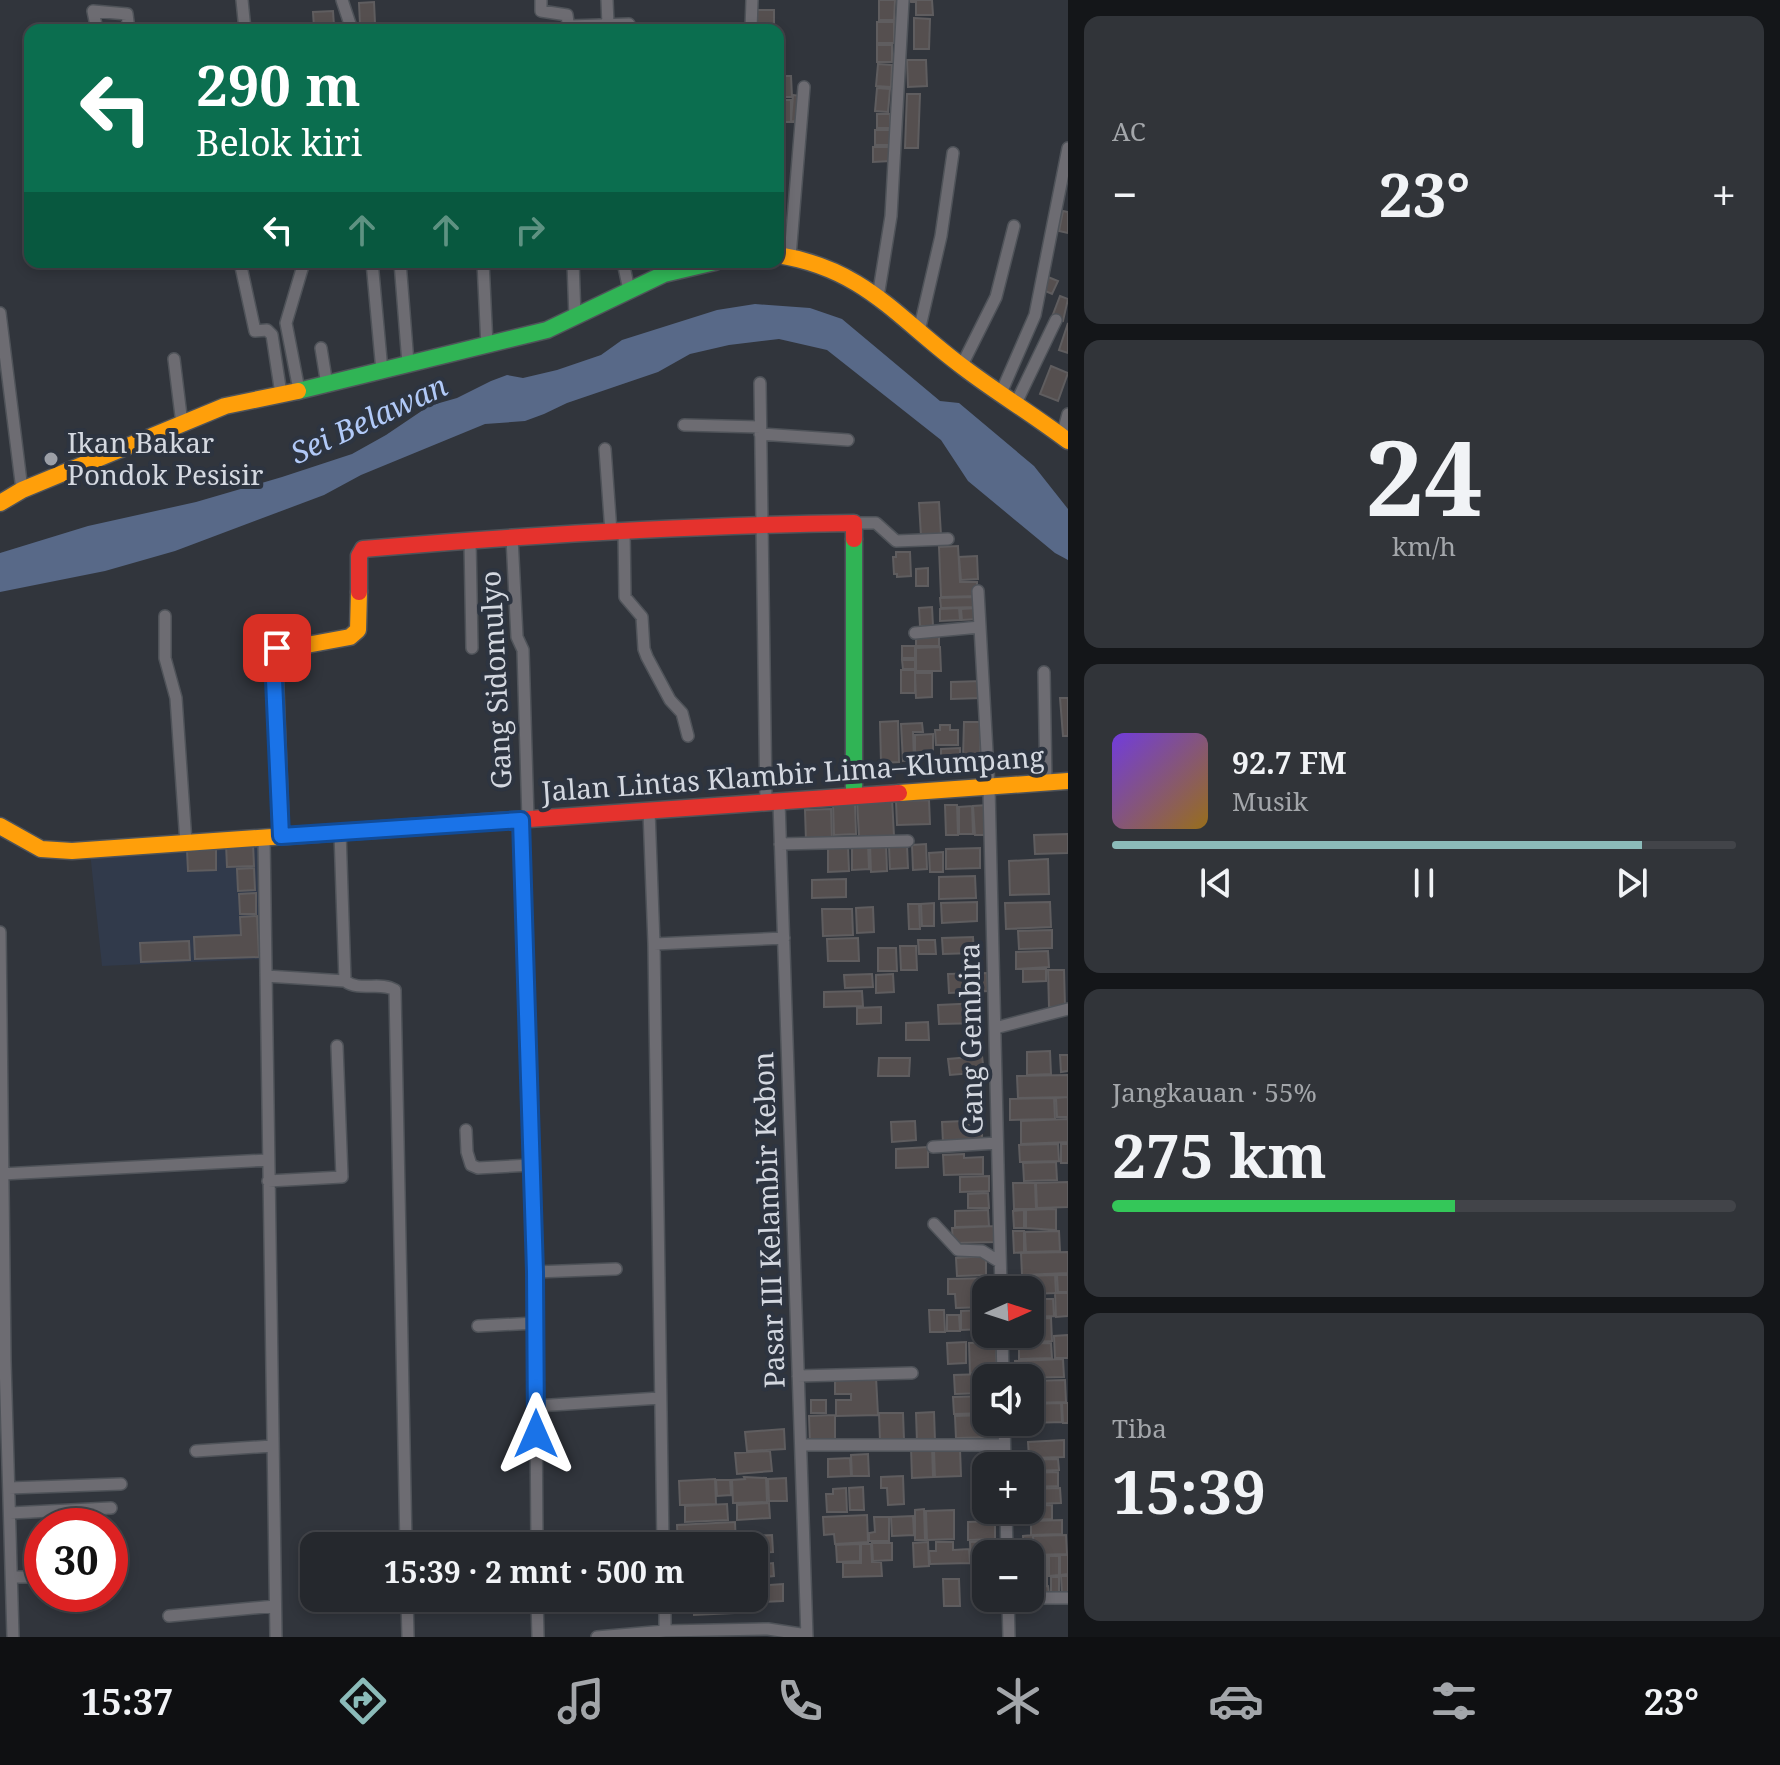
<!DOCTYPE html>
<html lang="id">
<meta charset="utf-8">
<style>
:root{--surface:#25282d;--page:#313439;--text:#f1f3f6;--muted:#a3a6aa;--line:#424449;--accent:#8bbbb9}
body{margin:0;font-family:"Noto Serif",serif;background:var(--page);color:var(--text);height:100vh;display:flex;flex-direction:column;font-size:30px;white-space:nowrap}
*{box-sizing:border-box;margin:0}
p{font-size:26px;color:var(--muted)}
.icon{flex:none;width:44px;height:44px;fill:none;stroke:currentColor;stroke-width:2;stroke-linecap:round;stroke-linejoin:round}
.map{position:relative;flex:1;overflow:hidden}
.drawer{display:flex;flex-direction:column;gap:16px;padding:16px;background:#141619;width:712px}
.drawer>*{flex:none}
.top-card{position:absolute;left:24px;top:24px;width:760px;height:244px;border-radius:16px;box-shadow:0 4px 12px #0003,0 0 0 2px var(--line);background:#0b6e4f;color:#fff;overflow:hidden}
.needle{width:52px;rotate:87deg}
.controls{position:absolute;left:972px;top:1276px;display:grid;gap:16px}
.controls a{display:grid;place-items:center;width:72px;height:72px;border-radius:16px;background:var(--surface);box-shadow:0 4px 12px #0003,0 0 0 2px var(--line);font-size:40px}
.speed{position:absolute;left:24px;top:1508px;display:flex;gap:16px;font-size:40px;font-weight:700;text-align:center}
.speed>*{display:grid;place-content:center;width:104px;height:104px;border-radius:50%;background:var(--surface);box-shadow:0 4px 12px #0003,0 0 0 2px var(--line);line-height:1}
.speed .limit{border:12px solid #d22;background:#fff;color:#111}
.pin{position:absolute;display:grid;place-items:center;width:68px;height:68px;color:#fff;margin:-34px;border-radius:16px;box-shadow:0 4px 12px #0006}
.me{position:absolute;width:88px;margin:-44px;rotate:0deg;stroke-linejoin:round;filter:drop-shadow(0 0 6px #0008)}
.turn{display:flex;align-items:center;gap:28px;height:168px;padding:0 40px;font-size:36px}
.turn .icon{width:104px;height:104px;stroke-width:2.5}
.turn b{display:block;font-size:56px;line-height:68px}
.lanes{display:flex;align-items:center;height:76px;padding:0 40px;background:#0003;justify-content:center;gap:40px;direction:ltr}
.lanes .off{opacity:.35}
.big{font-size:60px;font-weight:700;line-height:1.1}
.drawer .widget{flex:1;display:flex;flex-direction:column;justify-content:center;gap:12px;min-width:0;padding:0 28px;border-radius:16px;background:var(--page)}
.drawer .dial{align-items:center;gap:0}
.dial b{font-size:104px;line-height:1}
.song{display:flex;align-items:center;gap:24px}
.cover{width:96px;height:96px;border-radius:12px;background:linear-gradient(135deg,hsl(260 70% 55%),hsl(40 70% 35%))}
.played{height:8px;border-radius:4px;background:linear-gradient(90deg,var(--accent) 85%,var(--line) 85%)}
.keys{display:flex;justify-content:space-around;direction:ltr}
.heat{display:flex;justify-content:space-between;align-items:center;font-size:44px;direction:ltr}
.charge{height:12px;border-radius:6px;background:linear-gradient(90deg,#34c759 55%,var(--line) 0)}
.trip{position:absolute;left:300px;top:1532px;width:468px;height:80px;border-radius:16px;background:var(--surface);box-shadow:0 4px 12px #0003,0 0 0 2px var(--line);font-weight:700;line-height:80px;text-align:center}
.tabs{display:flex;height:128px;justify-content:space-around;align-items:center;background:#0f1012;color:var(--muted)}
.tabs .icon{width:56px;height:56px}
.tabs .active{color:var(--accent)}
.tabs b{font-size:36px;color:var(--text)}
main{display:flex;flex:1;min-height:0}
.map>svg:first-child{display:block}
.built{fill:#313a4b}
.water{fill:#586988}
.building{fill:#554f4f;stroke:#5f5d5f;stroke-width:2}
.lines{fill:none;stroke-linecap:round;stroke-linejoin:round}
.street-casing{stroke:#4f5359;stroke-width:14}
.fast-casing{stroke:#4f5359;stroke-width:19}
.slow-casing{stroke:#4f5359;stroke-width:19}
.jam-casing{stroke:#4f5359;stroke-width:19}
.street{stroke:#6d6c72;stroke-width:11}
.fast{stroke:#30b455;stroke-width:16}
.slow{stroke:#ff9f0a;stroke-width:16}
.jam{stroke:#e5322d;stroke-width:16}
.route-casing{stroke:#114b97;stroke-width:20}
.route{stroke:#1a73e8;stroke-width:14}
.poi-dot{fill:#9b9fa7;stroke:#2d3440;stroke-width:3}
.labels{text-anchor:middle;stroke-width:8;stroke-linejoin:round;paint-order:stroke}
.poi-label{font-size:28px;fill:#d4d8e0;stroke:#2d3440;text-anchor:start}
.street-label{font-size:28px;fill:#d4d8e0;stroke:#2d3440}
.water-label{font-size:30px;font-style:italic;fill:#b1c9f7;stroke:#2d3440}
</style>
<main>
<div class="map">
<svg width="1068" height="1637" viewBox="0 0 1068 1637">
<rect width="100%" height="100%" fill="#31353c"/>
<!-- built -->
<path class="built" d="M260 840 263 959 102 966 90 852Z"/>
<!-- water -->
<path class="water" d="M755 304 810 308 842 319 940 401 959 403 1034 466 1068 509V560L1055 553 968 481 941 440 827 350 779 339 729 345 690 354 658 372 567 403 544 414 525 421 485 424 361 475 324 495 175 551 105 571 0 592V553L88 526 196 502 282 477 352 454 386 435 429 406 457 398 491 381 507 375 523 378 557 370 601 355 622 340 717 310Z"/>
<!-- building -->
<path class="building" d="M879 0H895L894 20H879Z
M910 0H932L933 15H916V2H911Z
M374 2 375 23 360 24 359 3Z
M754 10H774V30H754Z
M333 11 334 26 314 28 313 12Z
M914 18 930 19 929 49H914Z
M877 22H894V43H877Z
M877 45H892V62H877Z
M907 60H926L927 86 908 87Z
M878 64 892 65 891 87 876 86Z
M778 76H791L792 97H778Z
M877 88 890 89 888 112 875 111Z
M907 94H920L918 148H905Z
M793 95 801 96 799 122 791 121Z
M780 100H791V122H780Z
M877 114H890V128H877Z
M875 130H890V145H875Z
M873 147H889L890 161 873 162Z
M1063 211 1068 212V233L1059 231Z
M1048 277 1058 281 1052 294 1043 290Z
M1060 296 1068 299 1063 321 1052 317Z
M1068 323V353L1059 350Z
M1051 366 1068 373 1058 401 1040 394Z
M939 502 941 535 921 536 919 503Z
M958 546 960 582H977V596L941 597 939 547Z
M896 552H910L911 576 897 577V574H894L893 557H896Z
M977 556 978 579 961 580 959 557Z
M928 568V586H916V569Z
M973 597 974 607 941 608 940 598Z
M932 607 933 626H920L919 608Z
M959 608 960 620 940 621V609Z
M977 608 978 619 962 620 961 609Z
M916 634H939V646H916Z
M902 646H915V658H902Z
M940 647 941 671H916V648Z
M902 660H915V669H903Z
M901 670H915V693H901Z
M915 673H932V697L916 698Z
M982 681V698L951 699V682Z
M1060 698H1068V736H1063Z
M898 721 899 762 881 763 880 722Z
M964 722H981L980 758H963Z
M922 723 923 732H913L914 760 903 761 901 724Z
M940 725H950V730H958V745H936L935 730H940Z
M933 734V752H915V735Z
M960 748V766L941 767V749Z
M892 798 894 836 859 837 857 799Z
M929 800 930 824 897 825 896 801Z
M833 803H855L856 834 834 835Z
M945 805H957L958 835H946Z
M987 805 988 835H975L973 806Z
M972 806 973 834H959V807Z
M831 809 832 840 806 841 805 810Z
M1068 834V853L1035 854 1034 835Z
M253 843 254 866 227 867 226 844Z
M886 843 887 871 871 872 870 844Z
M868 844 869 869 852 870V845Z
M926 844 927 869 913 870 912 845Z
M907 845 908 868 890 869 889 846Z
M828 847H848L849 871 828 872Z
M980 848V868L946 869V849Z
M216 849V870L188 871 187 850Z
M943 852V872H930L929 853Z
M1048 859 1049 894 1010 895 1009 861Z
M254 868 255 890 238 891 237 869Z
M975 876 976 898 939 899V877Z
M846 879V897L812 898V880Z
M256 893V914H240L239 894Z
M977 902V921L942 923 941 903Z
M1050 902 1051 927 1006 929 1005 903Z
M934 903V926H922L921 904Z
M908 904H919L920 929H909Z
M873 907 874 932 857 933 856 908Z
M822 909H852L853 935 823 936Z
M257 916 259 957 195 959 194 937 241 935 240 917Z
M1052 930V948L1019 949 1018 931Z
M973 937 974 953 943 954 942 938Z
M858 938 859 961H828L827 939Z
M918 940H935L936 954H919Z
M189 941 190 960 141 962 140 943Z
M900 946H916L917 970H901Z
M878 948H896L897 971H878Z
M1048 951 1049 967 1016 969V952Z
M1023 969H1046V981L1023 982Z
M1048 970H1064L1065 1007H1049Z
M987 973 988 991 949 993 948 974Z
M872 974 873 987 845 988 844 975Z
M893 974 894 992 876 993V975Z
M862 991 863 1006 824 1007V992Z
M981 1003 982 1023 939 1024 938 1005Z
M881 1007V1023L857 1024V1008Z
M928 1022 929 1040H906V1023Z
M1050 1051 1051 1074 1027 1075V1052Z
M1060 1055H1068V1071L1061 1072Z
M982 1056 984 1072 950 1075 948 1059Z
M879 1058H910L909 1076H878Z
M1068 1075V1097L1018 1098 1017 1076Z
M1068 1097V1117H1057L1056 1098Z
M1054 1098 1055 1119 1010 1120V1099Z
M1068 1119V1142L1021 1144V1121Z
M915 1121 916 1140 892 1142 891 1122Z
M963 1121V1125L982 1124V1141L943 1143 942 1122Z
M1058 1144 1059 1161 1020 1162 1019 1145Z
M1061 1144H1068V1163H1061Z
M928 1147V1167L896 1168V1149Z
M964 1154V1158L983 1157V1174L944 1175 943 1155Z
M1056 1162 1057 1180 1024 1181 1023 1163Z
M989 1176V1191L960 1192V1177Z
M1068 1182V1207L1037 1208 1036 1183Z
M1013 1183H1035L1036 1209H1014Z
M988 1193 989 1208H968V1194Z
M1056 1209V1230L1026 1228V1210Z
M988 1210 989 1226 955 1227V1211Z
M1024 1210V1228H1014L1013 1211Z
M996 1226 997 1242 953 1243 952 1228Z
M1013 1231H1024V1252L1014 1253Z
M1059 1231 1060 1251 1026 1252 1025 1232Z
M1068 1252V1273L1022 1275 1021 1253Z
M986 1256V1275L957 1276 956 1258Z
M1055 1275 1056 1293 1030 1294 1029 1276Z
M1057 1275H1068V1292H1058Z
M991 1278V1290H986V1307L956 1308 955 1294H948V1279Z
M1055 1293H1068V1316L1056 1317Z
M1030 1299H1053L1054 1316 1030 1317Z
M929 1310H944L945 1332H930Z
M986 1310V1329L961 1330V1311Z
M947 1315H959L960 1331H947Z
M1051 1318 1052 1341 1013 1343 1012 1334H1030V1319Z
M1068 1335V1358H1055L1054 1336Z
M966 1342V1363L948 1364 947 1343Z
M996 1342 997 1372 970 1373 969 1343Z
M1051 1343 1052 1358 1019 1359V1344Z
M1063 1359 1064 1377 1016 1378 1015 1361Z
M983 1374V1393L955 1394 954 1375Z
M876 1377 878 1415 836 1416V1400H851V1394H835V1378Z
M1065 1380 1066 1402 1030 1403V1381Z
M986 1396V1413L954 1414 953 1397Z
M811 1400H826V1413H811Z
M1061 1403 1062 1422 1029 1423 1030 1404Z
M1062 1403H1068V1423H1063Z
M934 1412 935 1441 917 1442 916 1413Z
M879 1413H903L904 1440 880 1441Z
M835 1415V1442L810 1443 809 1416Z
M986 1415V1422H996V1437L956 1438 955 1416Z
M784 1429 785 1449 747 1451 745 1432Z
M1064 1440V1457L1029 1458 1028 1442Z
M932 1447 933 1477 912 1478 911 1448Z
M960 1449 961 1476 935 1477 934 1450Z
M770 1451 772 1471 737 1474 735 1453Z
M868 1454 869 1476H852L851 1455Z
M850 1458 851 1476 828 1477V1459Z
M1058 1459 1059 1470 1030 1471V1466H1023V1460Z
M1058 1472V1486L1030 1487V1473Z
M903 1476 904 1504 888 1505 887 1488H881V1477Z
M744 1477 766 1478 767 1502 733 1503 732 1480 745 1479Z
M786 1478 787 1501H769L768 1479Z
M715 1479 716 1504 680 1505 679 1481Z
M716 1480H730L731 1495 717 1496Z
M863 1487 864 1510H850L849 1488Z
M846 1488 847 1512H827L826 1494H833V1489Z
M1060 1488 1061 1503 1030 1504V1489Z
M769 1503 770 1518 737 1520V1505Z
M727 1504 728 1520 685 1522V1506Z
M1052 1505V1519L1025 1520V1510H1030V1506Z
M924 1509 925 1540H915V1510Z
M954 1510V1539L927 1540 926 1511Z
M867 1515 868 1542 835 1544 834 1534 824 1535 823 1517Z
M913 1516 914 1535 892 1536 891 1517Z
M874 1517H889V1541H869V1533L875 1532Z
M1062 1520V1534L1031 1535V1521Z
M995 1521V1539L968 1540V1522Z
M735 1522 736 1546H678L677 1525Z
M772 1535 773 1552 754 1553V1546H738V1537Z
M1033 1535V1554H1024L1023 1536Z
M1066 1535 1067 1554 1034 1555 1033 1536Z
M1003 1541 1004 1554H986V1566H971L970 1542Z
M928 1542 929 1566 914 1567 913 1543Z
M936 1542H953V1550L969 1549 970 1563 930 1564 929 1551H936Z
M872 1543H892V1560L873 1561Z
M860 1544V1561L837 1562 836 1545Z
M861 1544H871L872 1562H881L882 1576 843 1577V1563H861Z
M1060 1555H1068V1574L1060 1575Z
M1030 1556H1047V1575H1031Z
M1049 1556H1059V1575L1049 1576Z
M773 1563 774 1576 754 1578V1565Z
M1061 1576H1068V1593L1062 1594Z
M1032 1577H1047V1585L1033 1586Z
M1051 1577H1059V1594H1051Z
M943 1579H959L960 1606H944Z
M754 1583 755 1586 783 1584V1601L739 1603 738 1598H754Z
M1048 1586 1049 1594H1030V1587Z
M686 1598H734V1613L694 1615V1606H686Z"/>
<g class="lines">
<!-- street casing -->
<g class="street-casing">
<path id="street" d="M242 0 245 30
M342 0 352 30
M541 0V11L567 15 569 30
M607 0 608 25
M570 26 629 24V30
M97 30 93 11 127 14 129 30
M751 30 752 0
M790 256 804 87
M240 262 255 331 267 330 272 335 281 394
M372 262 382 371
M400 262 408 363
M483 262 487 346
M573 262 575 318
M623 262 629 290
M878 297 891 216 903 0
M0 313 22 490
M919 331 941 236 953 153
M321 348 327 385
M174 359 182 424
M961 367 996 297 1014 226
M760 383 766 803
M299 390 286 323 302 269 301 262
M1001 393 1035 315 1068 148
M1016 403 1056 320
M684 425 760 427
M760 434 848 440
M1062 436 1068 414
M605 449 611 532
M854 523H876L896 541 948 539
M624 531 625 597 642 617 644 649 647 657 670 700 682 713 688 736
M512 538 517 637 523 650 528 819
M470 540 472 648
M978 591 989 788 1001 1290
M165 616V658L176 698 186 843
M915 633 980 627
M1044 672 1046 784
M779 802 807 1637
M649 811 654 944 663 1546
M521 820 535 1272 537 1546
M340 832 345 981C360 992 380 981 395 990L406 1546
M264 838 276 1637
M780 844 908 841
M0 932 5 1361 13 1637
M654 944 784 938
M266 976 345 981
M995 1028 1068 1009
M466 1130 467 1152 471 1165 478 1168 531 1165
M933 1147 997 1143
M2 1174 268 1160
M268 1181 342 1177 337 1046
M934 1224 958 1250 982 1251 1000 1262
M535 1272 616 1269
M478 1326 535 1323
M1002 1334 1003 1378
M798 1376 912 1373
M536 1406 660 1398
M1004 1422 1005 1466
M801 1445H1004
M196 1451 272 1446
M9 1488 121 1484
M1006 1510 1007 1554
M10 1513 111 1508
M110 1575H112
M12 1577H42
M407 1598 408 1637
M537 1598 538 1637
M665 1598V1631
M1008 1598 1009 1637
M1030 1598H1068
M169 1616 275 1606
M597 1637 665 1631 768 1629 807 1635"/>
</g>
<!-- fast casing -->
<g class="fast-casing">
<path id="fast" d="M298 391 547 330 664 274 715 262
M854 539V796"/>
</g>
<!-- slow casing -->
<g class="slow-casing">
<path id="slow" d="M778 255C865 269 897 318 963 367 997 393 1034 415 1068 441
M0 503 22 490 225 406 298 391
M899 793 1068 781
M0 826 41 849 72 851 343 832
M281 836 274 651 350 637 358 630 359 592"/>
</g>
<!-- jam casing -->
<g class="jam-casing">
<path id="jam" d="M359 592V556L363 549C527 535 690 525 854 523V539
M343 832 899 793"/>
</g>
<!-- street -->
<use href="#street" class="street"/>
<!-- fast -->
<use href="#fast" class="fast"/>
<!-- slow -->
<use href="#slow" class="slow"/>
<!-- jam -->
<use href="#jam" class="jam"/>
</g>
<g class="lines">
<!-- route casing -->
<g class="route-casing">
<path id="route" d="M277 648 273 657 281 836 521 820 535 1272 536 1434"/>
</g>
<!-- route -->
<use href="#route" class="route"/>
</g>
<!-- markers -->
<circle class="poi-dot" cx="51" cy="459" r="8"/>
<g class="labels">
<!-- poi labels -->
<g class="poi-label">
<text x="67" y="453">Ikan Bakar<tspan x="67" dy="32">Pondok Pesisir</tspan></text>
</g>
<!-- street labels -->
<g class="street-label">
<text transform="translate(496 680) rotate(-93)" y="10">Gang Sidomulyo</text>
<text transform="translate(793 774) rotate(-4)" y="10">Jalan Lintas Klambir Lima–Klumpang</text>
<text transform="translate(971 1039) rotate(-91)" y="10">Gang Gembira</text>
<text transform="translate(769 1220) rotate(-92)" y="10">Pasar III Kelambir Kebon</text>
</g>
<!-- water labels -->
<g class="water-label">
<text transform="translate(369 420) rotate(-25)" y="10">Sei Belawan</text>
</g>
</g>
</svg>
<div class="controls">
<a><svg class="needle" viewBox="-14 -14 28 28"><path d="M0-13l5 13h-10z" fill="#e53935"/><path d="M0 13l5-13h-10z" fill="#a3a6aa"/></svg></a>
<a><svg class="icon" aria-label="sound" viewBox="0 0 24 24"><path d="M4 9h4l5-4v14l-5-4H4zM17 9q2 3 0 6"/></svg></a>
<a>+</a>
<a>−</a>
</div>
<div class="speed"><div class="limit">30</div></div>
<div class="pin" style="left:277px;top:648px;background:#d93025"><svg class="icon" aria-label="arrive" viewBox="0 0 24 24"><path d="M6 21V4h12l-3 4 3 4H6"/></svg></div>
<svg class="me" style="left:536px;top:1434px" viewBox="-20 -20 40 40"><path d="M0-17L14 15 0 8-14 15z" fill="#1a73e8" stroke="#fff" stroke-width="4"/></svg>
<div class="trip">15:39 · 2 mnt · 500 m</div>
<div class="top-card">
<div class="turn"><svg class="icon" aria-label="left" viewBox="0 0 24 24"><path d="M17 20v-9H6M10 6l-5 5 5 5"/></svg><div><b>290 m</b>Belok kiri</div></div>
<div class="lanes"><svg class="icon" aria-label="left" viewBox="0 0 24 24"><path d="M17 20v-9H6M10 6l-5 5 5 5"/></svg><svg class="icon off" aria-label="ahead" viewBox="0 0 24 24"><path d="M12 20V5M6 11l6-6 6 6"/></svg><svg class="icon off" aria-label="ahead" viewBox="0 0 24 24"><path d="M12 20V5M6 11l6-6 6 6"/></svg><svg class="icon off" aria-label="right" viewBox="0 0 24 24"><path d="M7 20v-9h11M14 6l5 5-5 5"/></svg></div>
</div>
</div>
<section class="drawer">
<div class="widget"><p>AC</p>
<div class="heat"><a>−</a><b class="big">23°</b><a>+</a></div>
</div>
<div class="widget dial"><b>24</b><p>km/h</p></div>
<div class="widget">
<div class="song"><i class="cover"></i><div><b>92.7 FM</b><p>Musik</p></div></div>
<div class="played"></div>
<div class="keys"><svg class="icon" aria-label="previous" viewBox="0 0 24 24"><path d="M18 5L8 12l10 7zM5 5v14"/></svg><svg class="icon" aria-label="pause" viewBox="0 0 24 24"><path d="M8 5v14M16 5v14"/></svg><svg class="icon" aria-label="next" viewBox="0 0 24 24"><path d="M6 5l10 7-10 7zM19 5v14"/></svg></div>
</div>
<div class="widget"><p>Jangkauan · 55%</p><b class="big">275 km</b><div class="charge"></div></div>
<div class="widget"><p>Tiba</p><b class="big">15:39</b></div>
</section>
</main>
<nav class="tabs">
<b>15:37</b>
<svg class="icon active" aria-label="directions" viewBox="0 0 24 24"><path d="M12 3l9 9-9 9-9-9zM9 14v-3h6M13 9l2 2-2 2"/></svg>
<svg class="icon" aria-label="music" viewBox="0 0 24 24"><path d="M9 18V5l10-2v13"/><circle cx="6" cy="18" r="3"/><circle cx="16" cy="16" r="3"/></svg>
<svg class="icon" aria-label="phone" viewBox="0 0 24 24"><path d="M5 4h4l2 5-3 2q2 4 5 5l2-3 5 2v4C11 20 4 13 5 4z"/></svg>
<svg class="icon" aria-label="climate" viewBox="0 0 24 24"><path d="M12 3v18M4 7l16 10M4 17L20 7"/></svg>
<svg class="icon" aria-label="car" viewBox="0 0 24 24"><path d="M5 17H2v-5l4-1 3-4h7l3 4 3 1v5h-3M9 17h6M6 11h13"/><circle cx="7" cy="17" r="2"/><circle cx="17" cy="17" r="2"/></svg>
<svg class="icon" aria-label="filters" viewBox="0 0 24 24"><path d="M4 7h16M4 17h16"/><circle cx="9" cy="7" r="2"/><circle cx="15" cy="17" r="2"/></svg>
<b>23°</b>
</nav>
